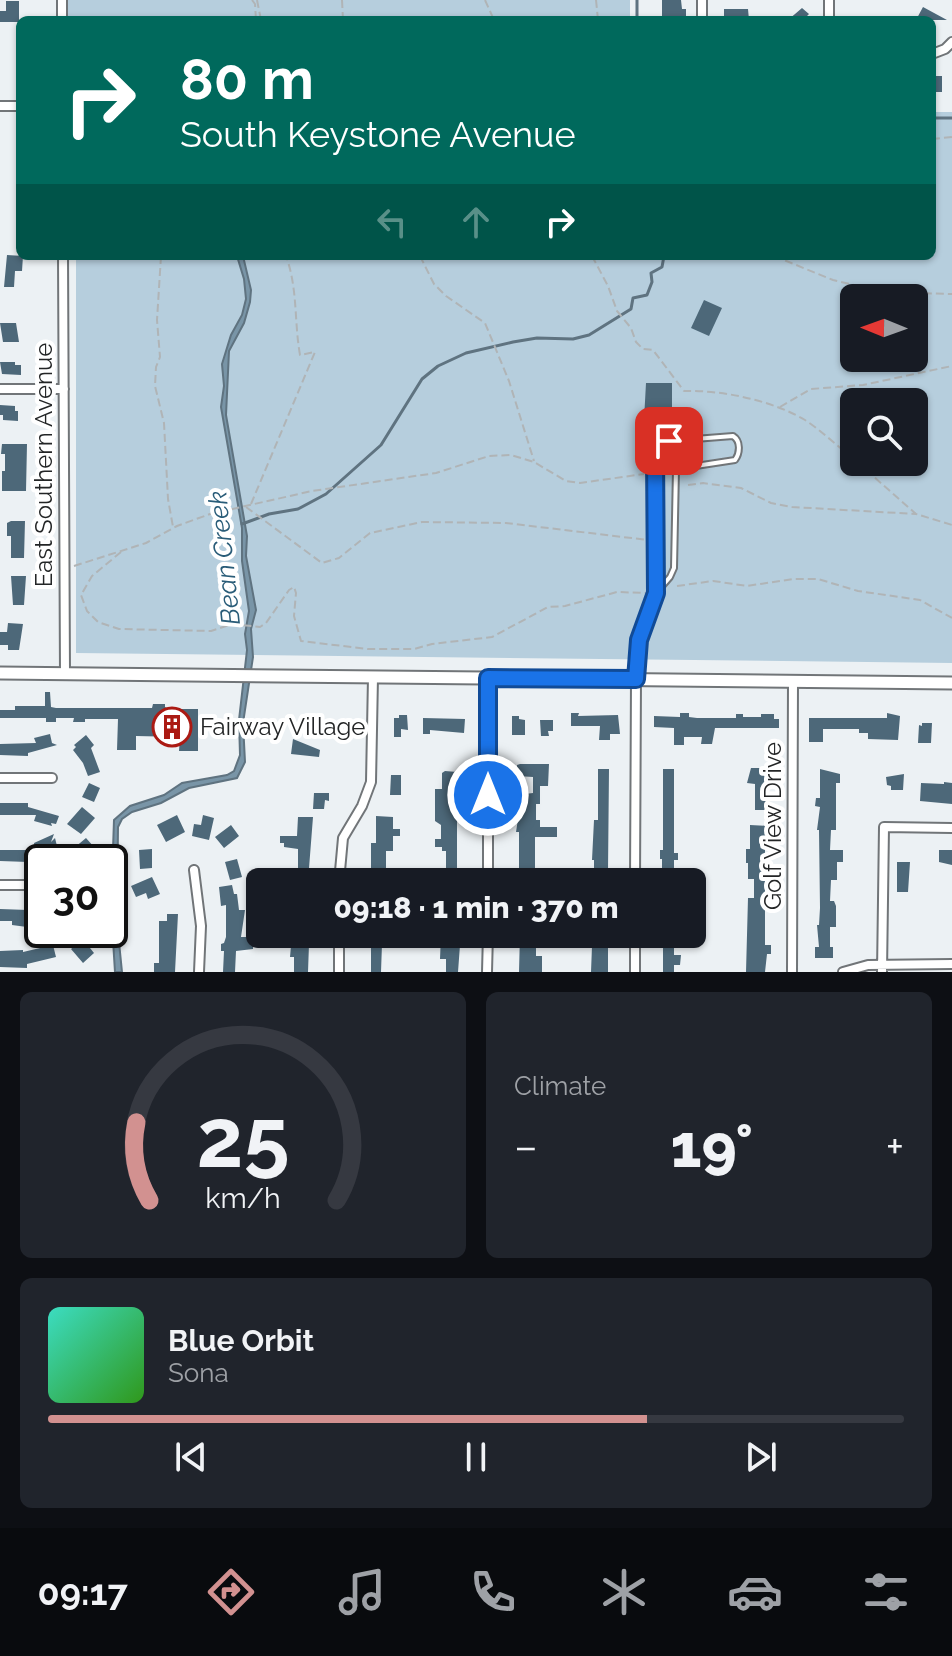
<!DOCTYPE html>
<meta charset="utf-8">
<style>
:root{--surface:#171b24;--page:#20242c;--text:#f1f3f6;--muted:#9ea1a6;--line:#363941;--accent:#d29190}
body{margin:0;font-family:Raleway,sans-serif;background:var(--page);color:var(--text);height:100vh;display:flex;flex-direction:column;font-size:30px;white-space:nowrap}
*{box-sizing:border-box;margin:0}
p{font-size:26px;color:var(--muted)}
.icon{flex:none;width:44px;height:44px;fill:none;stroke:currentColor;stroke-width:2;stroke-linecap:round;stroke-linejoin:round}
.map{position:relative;height:972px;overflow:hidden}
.sheet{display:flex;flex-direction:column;gap:20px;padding:20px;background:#0d0f14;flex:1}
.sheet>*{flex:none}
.top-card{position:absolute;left:16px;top:16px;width:920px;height:244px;border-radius:12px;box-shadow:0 2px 6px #0004;background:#00695c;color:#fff;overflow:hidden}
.needle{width:52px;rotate:271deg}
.fabs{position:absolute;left:840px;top:284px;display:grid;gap:16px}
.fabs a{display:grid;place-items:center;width:88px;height:88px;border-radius:12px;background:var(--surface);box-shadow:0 2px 6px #0004;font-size:40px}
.speed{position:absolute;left:24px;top:844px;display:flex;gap:16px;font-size:40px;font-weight:700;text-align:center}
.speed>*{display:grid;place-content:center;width:104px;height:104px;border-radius:50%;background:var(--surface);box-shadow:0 2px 6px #0004;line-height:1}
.speed .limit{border:4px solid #111;border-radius:12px;background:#fff;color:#111}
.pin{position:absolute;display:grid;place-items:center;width:68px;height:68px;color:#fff;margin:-34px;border-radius:16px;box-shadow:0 4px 12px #0006}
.me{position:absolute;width:88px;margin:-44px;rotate:0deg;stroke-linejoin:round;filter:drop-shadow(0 0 6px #0008)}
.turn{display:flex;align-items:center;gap:28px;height:168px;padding:0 32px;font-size:36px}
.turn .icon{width:104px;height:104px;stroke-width:2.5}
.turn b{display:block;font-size:56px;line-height:68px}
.lanes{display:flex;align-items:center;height:76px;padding:0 32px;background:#0003;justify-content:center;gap:40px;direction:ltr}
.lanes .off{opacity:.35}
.big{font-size:60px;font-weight:800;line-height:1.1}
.sheet .card{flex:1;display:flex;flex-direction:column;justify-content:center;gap:12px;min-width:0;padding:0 28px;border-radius:12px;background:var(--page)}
.sheet .dial{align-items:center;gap:0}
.dial svg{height:208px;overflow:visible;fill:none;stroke:var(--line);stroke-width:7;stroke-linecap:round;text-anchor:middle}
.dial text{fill:var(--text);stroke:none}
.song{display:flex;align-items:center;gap:24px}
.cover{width:96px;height:96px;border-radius:12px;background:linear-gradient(135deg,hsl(170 70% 55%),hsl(110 70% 35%))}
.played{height:8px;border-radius:4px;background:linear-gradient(90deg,var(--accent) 70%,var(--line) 70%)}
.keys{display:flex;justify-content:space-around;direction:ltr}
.heat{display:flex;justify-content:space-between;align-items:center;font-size:44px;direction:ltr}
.sheet .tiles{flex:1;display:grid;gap:20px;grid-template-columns:1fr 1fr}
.card:last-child{grid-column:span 2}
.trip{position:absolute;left:246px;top:868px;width:460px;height:80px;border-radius:12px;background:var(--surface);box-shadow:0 2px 6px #0004;font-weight:800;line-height:80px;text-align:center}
.dock{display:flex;height:128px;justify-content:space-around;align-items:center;background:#090b0e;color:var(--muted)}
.dock .icon{width:56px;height:56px}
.dock .selected{color:var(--accent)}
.dock b{font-size:36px;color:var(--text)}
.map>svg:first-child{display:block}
.green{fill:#b6cedd;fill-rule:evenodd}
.water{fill:#7995a7;stroke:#5f7380;stroke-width:2}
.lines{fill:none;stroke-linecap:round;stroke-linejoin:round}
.stream{stroke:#5f7380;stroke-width:3}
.building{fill:#4d6879}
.lane-casing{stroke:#717578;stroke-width:8}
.street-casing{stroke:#717578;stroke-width:12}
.secondary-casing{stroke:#717578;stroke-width:15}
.path{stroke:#b0b4b6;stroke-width:2;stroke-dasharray:8 4;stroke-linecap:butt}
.lane{stroke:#fff;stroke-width:4}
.street{stroke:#fff;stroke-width:8}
.secondary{stroke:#fff;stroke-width:11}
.route-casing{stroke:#114b97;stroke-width:20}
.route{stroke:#1a73e8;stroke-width:14}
.labels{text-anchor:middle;stroke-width:8;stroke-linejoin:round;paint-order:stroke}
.street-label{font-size:24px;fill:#232526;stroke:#fff}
.poi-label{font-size:24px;fill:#232526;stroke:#fff;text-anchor:start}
.water-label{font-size:26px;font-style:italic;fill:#295c78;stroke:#fff}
</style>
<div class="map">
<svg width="952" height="972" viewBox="0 0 952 972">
<rect width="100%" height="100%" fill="#ecf1f4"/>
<!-- green -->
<path class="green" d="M65 0H630V20H65Z
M932 112H952V663L76 653V256H932ZM854 298H914V358H854ZM854 402H914V462H854Z"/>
<!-- water -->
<path class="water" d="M237 256H243L251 290 250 302 244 323 229 351 226 415 247 536 246 556 256 610 251 629 253 657 243 723 245 762 237 778 189 788 161 803 132 812 122 819 118 827 117 922 122 972H115L111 908 114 820 130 806 164 795 182 783 227 775 234 771 240 755 239 720 247 650 245 634 249 611 242 561V528L221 407 224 386 222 364 231 335 242 315 246 299 244 279Z"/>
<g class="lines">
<!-- stream -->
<path class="stream" d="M637 0V20
M932 118H952
M242 524 269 514 298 509 326 494 381 445 422 379 438 366 466 353 513 342 537 338 573 339 589 335 631 309 633 298 647 295 652 282 651 273 662 267 664 256"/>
</g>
<!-- building -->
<path class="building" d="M662 0H681L682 9H686V20H662Z
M6 1H19V22H0V11H6Z
M923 7 947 20H916Z
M802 8 809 14 803 20H788Z
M724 9H748L749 20H724Z
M932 76H942V92H932Z
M7 255 23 256 22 271H15L14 287H4Z
M704 300 722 308 709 336 691 328Z
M0 323H16L19 342H3Z
M0 362H15V365H21V375L2 374Z
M646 383H672V408H668V420H644Z
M0 405 15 406V411H18V421L3 420V415H0Z
M2 444H27L26 491H2V471H5V454H1Z
M11 521H25L24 558H11V536H7V523Z
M11 576H26L24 605H13Z
M8 623 23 624 19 650H8V645H0V632H7Z
M45 692H50L51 707 56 708H152L153 704H165V707L170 709H198V751H179L180 737 136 736V750H117L118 719H85V722H73L74 718H56V722H46V718H0V710H15V706H45Z
M571 713H579L578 716 618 715 620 734H610V740H599L600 726H571Z
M680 713H689V717L697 718H736V714H743V717H761V714H774V719H779V728H715L712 744H701L702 737H684V745H674V728L654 727V716L680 717Z
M887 713 900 716 898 740 868 739V733H859V729H823V742H809V718H887Z
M399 715H407L408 730 401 729V737H394V718H399Z
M512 716H519V719L525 720V735H512Z
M423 718 465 719 464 733 430 730V734H423Z
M540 720H553V731H548L549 736H541Z
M922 723H932L931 743H918L919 725 922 726Z
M50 734 52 743 57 745 28 753V756L0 755V744L36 743 34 738Z
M86 735 94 745 91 748 100 772 88 776 83 763 73 750 76 747 74 745Z
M293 739 320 750 319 757 291 754Z
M520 764H549L548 786H540V804H536V820H540V827H557V837H535V881H519V832H516L520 806H516V795L533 793V777L517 776V765Z
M751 768H768L765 810H755V784L747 783Z
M598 769H609L608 871H613V878H608V882H591V874H594V860H592L594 820H598Z
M663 769H674V853H678V860H674V882H662V859H660V850H663Z
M820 769 840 774V783H836V830H831L830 850H843V862H837V880H831L830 901H834L836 906V927H830V947H833V958H815V947H819L817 925H819L820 908 819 830H817L820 807 815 806 816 798H820Z
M445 771 457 772V800H461L460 808H457V882H446V851H442V847H435V839H441V825L435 821V789H442V773Z
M904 774 903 790H891V786L887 785 886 777Z
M391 775H401V795H390Z
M944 782 952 783V804L920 801 921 783 944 784Z
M89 783 100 788 94 802 82 797Z
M314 793H329V801L325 800 324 809H313Z
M0 803H28V807L59 816 56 824 51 823 52 826 34 821 36 815H0Z
M82 807 95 818 81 834 67 824Z
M177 815 185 832 166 842 157 825Z
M203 815 214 818 209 840 192 836 194 824 201 825Z
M376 816 393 817V829H400V836H393V851H386V882H371V843H376Z
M298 817H313L308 881H298V849L284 847V843H280V836H297Z
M231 825 239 836 224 848 215 837Z
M750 825 770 826V838L765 839V898H769V907H765V945H771V954H767L765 972H746L748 898H754V879H748V863H746V849H750Z
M54 834 51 842 55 838 58 850 28 857V862L0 861V850H35L34 843Z
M86 838 94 847 82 857 74 848Z
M152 849V868L140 869 139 850Z
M939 850H952V865L939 862Z
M237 859 242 877 230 880 225 862Z
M897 862H910L908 892H897Z
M152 877 160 894 148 899 146 893 136 897 131 886Z
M232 885 234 894H237L239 910H245L241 937H253V949L236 951 235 972H223L224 951H221V944L224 943 226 937V905L221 906 219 887Z
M0 909 28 910V912L42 916V929L12 925V921H0Z
M167 914H178L175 972H154V963H159V921H167Z
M441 934H457V945H460L458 972H446V959H440Z
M520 934H536V956H542V972H519Z
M598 934H608V972H591L592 946H598Z
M663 934H674V955H681L680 965H674V972H663Z
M86 936 93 944 90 948 94 953 83 963 71 949Z
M284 938H294V944H309L308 972H294V957H290L291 946H284Z
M371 944H382L381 972H371Z
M53 945 56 957 27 964V968L0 967V951L23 950V952Z"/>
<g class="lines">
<!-- lane casing -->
<g class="lane-casing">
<path id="lane" d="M654 468 676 469
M636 677 639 640 656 593 655 453 659 444 669 441 733 436C741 441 740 453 735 460L676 469 674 568 670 577 656 593"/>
</g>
<!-- street casing -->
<g class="street-casing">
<path id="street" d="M62 0V20
M702 0V20
M829 0V20
M932 54 945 49 952 42
M0 106H20
M63 256 65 673
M0 389H64
M0 778H52
M194 870 201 926 199 972
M339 882 343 838 362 806 371 782 373 677
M488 882V678
M635 882 636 679
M0 885H42
M339 972V934
M487 972 488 934
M635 972V934
M792 972 793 681
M843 972 868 965 952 964
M882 972 884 827 952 828"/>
</g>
<!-- secondary casing -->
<g class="secondary-casing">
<path id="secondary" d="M0 673 952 683"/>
</g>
<!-- path -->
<path class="path" d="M252 0 255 4 256 20
M257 0 261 20
M342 0 343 20
M485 0 494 20
M596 0 598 20
M932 139 952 137
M161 256 157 320 160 357 156 367 155 386 164 423 168 499 173 527
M420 256 434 284 446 296 485 323 509 381 534 461
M592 256 608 286 617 311 631 328 636 342 643 349 653 350 684 391C722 390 771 400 805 420 822 431 838 447 854 459
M774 256 833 280 883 292 952 294
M780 407 811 389 863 385 952 366
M857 462 916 514 952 525
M688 485 703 483 741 488 771 503 792 507 916 514
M251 504 315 352 300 355C294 321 298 289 286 256
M246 507 322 563 339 558 370 533 422 522 506 523 648 540
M121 552 92 576 81 595 87 611 98 622 119 629 211 631 232 624 260 627 266 623 289 590 294 587 296 593 294 616 301 641 368 649H414L432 644 492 637 548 607 565 606 617 592 647 593
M74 566 146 543 177 526 210 514 312 491 436 473 489 456 511 455 534 462 566 481 580 483 644 474
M677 586 713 581 747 586 793 579H818L858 591 920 600 952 618"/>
<!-- lane -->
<use href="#lane" class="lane"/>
<!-- street -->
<use href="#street" class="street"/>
<!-- secondary -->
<use href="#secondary" class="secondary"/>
</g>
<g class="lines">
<!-- route casing -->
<g class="route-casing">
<path id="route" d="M488 795V678L636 679 639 640 656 593 655 453 659 444 669 441"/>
</g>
<!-- route -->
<use href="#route" class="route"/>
</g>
<!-- icons -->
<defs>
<g id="building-ring" transform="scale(2)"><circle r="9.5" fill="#fff" stroke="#ab1a13" stroke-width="1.5"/><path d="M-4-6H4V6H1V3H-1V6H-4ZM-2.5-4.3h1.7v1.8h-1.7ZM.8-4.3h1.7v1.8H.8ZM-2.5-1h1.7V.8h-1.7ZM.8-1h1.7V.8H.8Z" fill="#ab1a13"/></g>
</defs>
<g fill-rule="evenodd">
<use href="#building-ring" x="172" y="727"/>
</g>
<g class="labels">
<!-- street labels -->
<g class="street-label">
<text transform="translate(44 465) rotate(-90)" y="8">East Southern Avenue</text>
<text transform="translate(773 826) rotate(-90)" y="8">Golf View Drive</text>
</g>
<!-- poi labels -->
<g class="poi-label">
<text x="200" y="735">Fairway Village</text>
</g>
<!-- water labels -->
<g class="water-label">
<text transform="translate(224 558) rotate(-96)" y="9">Bean Creek</text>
</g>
</g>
</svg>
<div class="fabs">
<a><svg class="needle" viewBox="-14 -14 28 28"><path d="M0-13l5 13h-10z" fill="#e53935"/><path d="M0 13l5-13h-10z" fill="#9ea1a6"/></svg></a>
<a><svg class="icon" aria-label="search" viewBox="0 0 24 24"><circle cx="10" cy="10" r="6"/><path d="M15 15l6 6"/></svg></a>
</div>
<div class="speed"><div class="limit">30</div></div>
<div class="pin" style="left:669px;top:441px;background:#d93025"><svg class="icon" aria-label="arrive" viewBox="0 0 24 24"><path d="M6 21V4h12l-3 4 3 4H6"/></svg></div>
<svg class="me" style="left:488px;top:795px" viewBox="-20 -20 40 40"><circle r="17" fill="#1a73e8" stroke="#fff" stroke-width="3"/><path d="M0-11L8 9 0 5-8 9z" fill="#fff"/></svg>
<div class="trip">09:18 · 1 min · 370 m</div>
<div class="top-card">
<div class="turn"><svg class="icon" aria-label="right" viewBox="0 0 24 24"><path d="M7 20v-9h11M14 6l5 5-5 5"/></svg><div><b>80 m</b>South Keystone Avenue</div></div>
<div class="lanes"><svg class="icon off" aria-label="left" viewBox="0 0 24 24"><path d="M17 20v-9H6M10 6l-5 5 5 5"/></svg><svg class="icon off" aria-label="ahead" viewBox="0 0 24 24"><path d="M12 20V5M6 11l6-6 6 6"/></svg><svg class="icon" aria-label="right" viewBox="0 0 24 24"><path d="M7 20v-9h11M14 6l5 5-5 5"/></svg></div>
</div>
</div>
<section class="sheet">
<div class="tiles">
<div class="card dial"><svg viewBox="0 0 100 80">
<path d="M14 69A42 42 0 1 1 86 69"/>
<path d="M14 69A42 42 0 0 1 9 39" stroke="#d29190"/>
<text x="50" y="56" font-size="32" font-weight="700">25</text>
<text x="50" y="72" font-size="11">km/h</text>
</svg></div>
<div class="card"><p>Climate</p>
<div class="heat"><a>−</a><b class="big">19°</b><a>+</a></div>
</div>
<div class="card">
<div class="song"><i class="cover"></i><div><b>Blue Orbit</b><p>Sona</p></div></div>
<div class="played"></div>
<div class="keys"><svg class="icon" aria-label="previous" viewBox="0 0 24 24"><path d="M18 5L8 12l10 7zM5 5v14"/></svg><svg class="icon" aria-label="pause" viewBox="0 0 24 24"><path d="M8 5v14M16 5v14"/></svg><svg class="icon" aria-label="next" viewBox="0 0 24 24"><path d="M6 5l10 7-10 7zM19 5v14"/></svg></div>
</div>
</div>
</section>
<nav class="dock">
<b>09:17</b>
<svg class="icon selected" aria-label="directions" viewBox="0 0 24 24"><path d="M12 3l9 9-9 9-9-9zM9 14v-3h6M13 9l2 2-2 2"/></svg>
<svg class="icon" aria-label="music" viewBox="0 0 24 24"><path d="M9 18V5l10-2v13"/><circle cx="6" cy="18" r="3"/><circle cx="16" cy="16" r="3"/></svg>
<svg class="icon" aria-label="phone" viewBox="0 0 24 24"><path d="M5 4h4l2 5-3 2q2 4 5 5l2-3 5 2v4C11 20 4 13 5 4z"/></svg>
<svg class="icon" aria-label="climate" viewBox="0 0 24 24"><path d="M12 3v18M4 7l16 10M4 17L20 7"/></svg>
<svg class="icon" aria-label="car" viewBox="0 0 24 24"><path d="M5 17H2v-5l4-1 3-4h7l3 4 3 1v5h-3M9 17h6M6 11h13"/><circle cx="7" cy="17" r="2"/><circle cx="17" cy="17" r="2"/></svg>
<svg class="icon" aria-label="filters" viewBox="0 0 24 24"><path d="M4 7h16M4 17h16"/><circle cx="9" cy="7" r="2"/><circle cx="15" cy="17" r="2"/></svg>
</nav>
